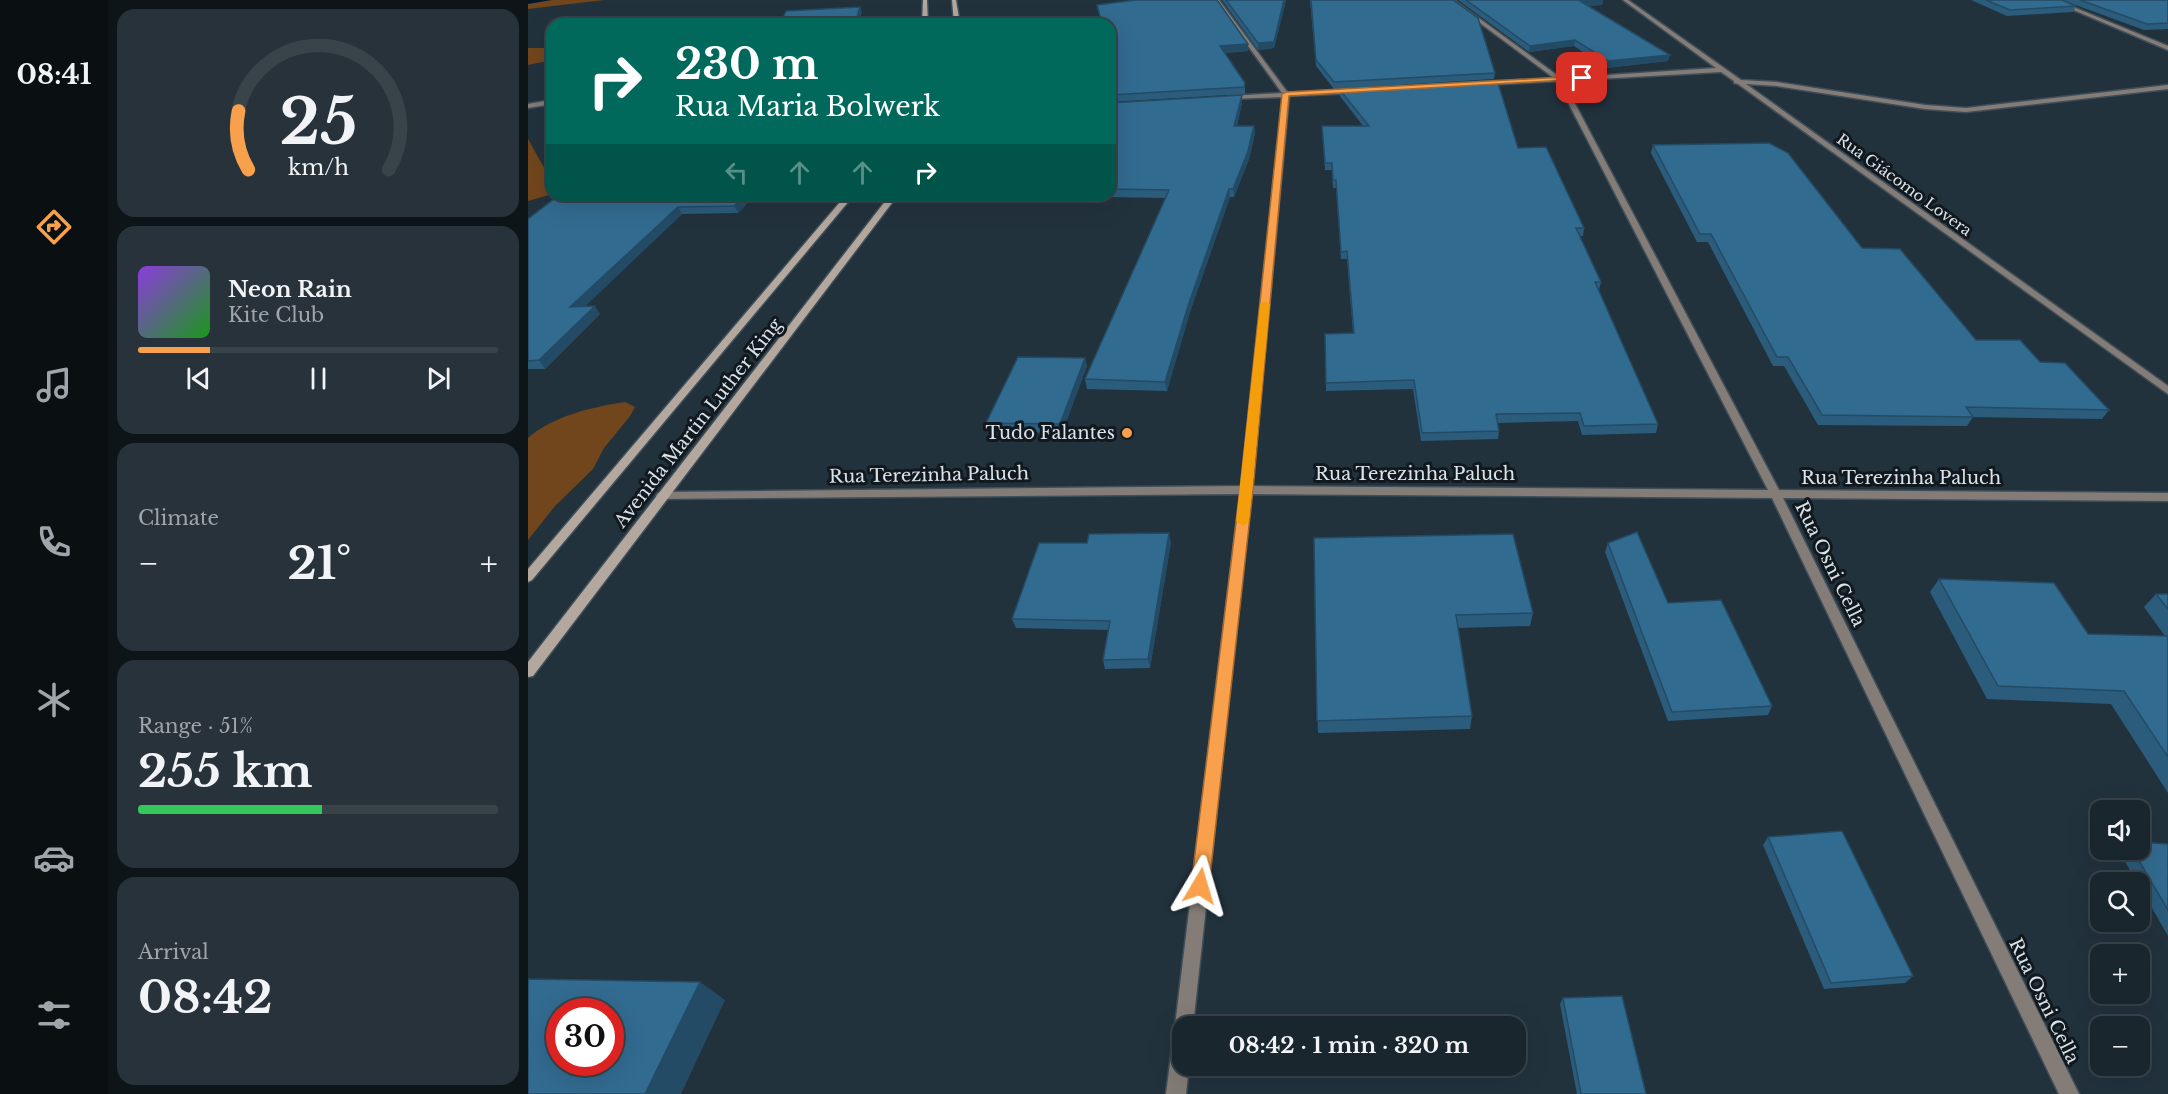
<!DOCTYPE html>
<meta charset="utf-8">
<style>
:root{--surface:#1a262e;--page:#27323a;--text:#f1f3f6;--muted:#9fa5aa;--line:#38434a;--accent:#f9a04c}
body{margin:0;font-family:"Libre Baskerville",serif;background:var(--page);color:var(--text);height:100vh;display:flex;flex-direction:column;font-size:22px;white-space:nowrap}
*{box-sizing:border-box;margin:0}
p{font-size:20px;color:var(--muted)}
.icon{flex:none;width:33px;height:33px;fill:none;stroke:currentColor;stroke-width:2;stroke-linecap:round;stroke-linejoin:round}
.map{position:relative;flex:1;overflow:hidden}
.sheet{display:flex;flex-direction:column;gap:9px;padding:9px;background:#0e1519;width:420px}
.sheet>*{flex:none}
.guide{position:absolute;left:18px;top:18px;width:570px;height:183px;border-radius:18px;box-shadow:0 6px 24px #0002,0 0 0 2px var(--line);background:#00695c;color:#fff;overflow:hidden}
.controls{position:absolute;left:1562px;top:800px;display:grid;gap:12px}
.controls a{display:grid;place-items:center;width:60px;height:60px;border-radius:12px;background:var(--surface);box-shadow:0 6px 24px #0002,0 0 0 2px var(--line);font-size:30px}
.speed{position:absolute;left:18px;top:998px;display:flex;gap:12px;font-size:30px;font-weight:700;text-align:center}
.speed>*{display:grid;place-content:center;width:78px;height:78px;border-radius:50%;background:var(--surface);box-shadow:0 6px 24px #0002,0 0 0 2px var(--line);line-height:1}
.speed .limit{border:9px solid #d22;background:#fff;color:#111}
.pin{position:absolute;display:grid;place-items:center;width:51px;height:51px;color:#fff;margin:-26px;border-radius:12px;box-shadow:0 3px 9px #0006}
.me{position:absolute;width:66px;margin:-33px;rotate:7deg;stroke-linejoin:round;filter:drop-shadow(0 0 4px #0008)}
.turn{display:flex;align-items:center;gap:21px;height:126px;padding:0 30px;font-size:27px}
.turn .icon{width:78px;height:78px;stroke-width:2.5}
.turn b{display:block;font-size:42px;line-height:51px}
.lanes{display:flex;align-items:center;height:57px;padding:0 30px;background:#0003;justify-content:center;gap:30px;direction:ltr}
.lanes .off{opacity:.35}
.big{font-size:45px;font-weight:700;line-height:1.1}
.sheet .card{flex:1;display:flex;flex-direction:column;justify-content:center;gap:9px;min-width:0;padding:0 21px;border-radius:18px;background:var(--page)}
.sheet .dial{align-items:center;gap:0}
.dial svg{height:156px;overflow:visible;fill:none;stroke:var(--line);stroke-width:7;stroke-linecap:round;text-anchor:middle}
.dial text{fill:var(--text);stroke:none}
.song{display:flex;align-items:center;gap:18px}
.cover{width:72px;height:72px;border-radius:9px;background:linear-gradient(135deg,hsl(270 70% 55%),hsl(120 70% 35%))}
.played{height:6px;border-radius:3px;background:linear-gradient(90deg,var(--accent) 20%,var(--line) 20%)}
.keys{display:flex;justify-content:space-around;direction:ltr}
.heat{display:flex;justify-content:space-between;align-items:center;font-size:33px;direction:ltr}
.charge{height:9px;border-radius:4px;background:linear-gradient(90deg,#34c759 51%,var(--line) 0)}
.trip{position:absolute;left:644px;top:1016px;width:354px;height:60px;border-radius:18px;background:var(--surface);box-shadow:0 6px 24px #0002,0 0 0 2px var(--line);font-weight:700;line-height:60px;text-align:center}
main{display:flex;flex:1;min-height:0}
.dock{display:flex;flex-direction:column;width:108px;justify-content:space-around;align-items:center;background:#0a0f12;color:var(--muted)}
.dock .icon{width:42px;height:42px}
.dock .current{color:var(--accent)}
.dock b{font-size:27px;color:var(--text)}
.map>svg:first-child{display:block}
.green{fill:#72461d}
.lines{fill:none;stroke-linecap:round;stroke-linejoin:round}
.stream{fill:#001729;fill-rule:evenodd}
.street-casing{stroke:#3f4e59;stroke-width:3}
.secondary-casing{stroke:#3f4e59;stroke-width:3}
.street{fill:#847c76;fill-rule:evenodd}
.secondary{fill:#b4a89e;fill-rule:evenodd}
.wall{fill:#2b5c7c}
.shaded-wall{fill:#234b65}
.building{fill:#326b90;stroke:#234b65;stroke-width:1.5;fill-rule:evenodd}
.route{fill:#f9a04c;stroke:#a26831;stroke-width:1.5}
.slow{fill:#f59e0b}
.poi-dot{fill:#f9a04c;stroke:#12191e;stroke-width:2}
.labels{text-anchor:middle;stroke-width:6;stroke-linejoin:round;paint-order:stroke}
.far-street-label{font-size:15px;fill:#d9e3ea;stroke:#12191e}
.street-label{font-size:18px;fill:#d9e3ea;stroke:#12191e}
.poi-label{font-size:18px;fill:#d9e3ea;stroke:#12191e;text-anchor:end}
</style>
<main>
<nav class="dock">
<b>08:41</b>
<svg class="icon current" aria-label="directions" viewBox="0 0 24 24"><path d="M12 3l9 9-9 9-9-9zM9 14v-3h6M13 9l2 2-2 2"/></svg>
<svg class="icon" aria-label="music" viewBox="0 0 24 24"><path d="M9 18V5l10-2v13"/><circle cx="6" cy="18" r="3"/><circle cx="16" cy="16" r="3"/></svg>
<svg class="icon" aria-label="phone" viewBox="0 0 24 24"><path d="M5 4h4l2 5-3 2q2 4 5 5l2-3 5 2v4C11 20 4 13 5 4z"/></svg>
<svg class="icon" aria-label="climate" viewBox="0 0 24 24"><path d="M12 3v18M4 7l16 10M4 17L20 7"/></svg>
<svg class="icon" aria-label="car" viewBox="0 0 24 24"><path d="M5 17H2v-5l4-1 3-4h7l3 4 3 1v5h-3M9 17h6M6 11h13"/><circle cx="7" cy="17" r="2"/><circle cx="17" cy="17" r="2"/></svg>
<svg class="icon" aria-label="filters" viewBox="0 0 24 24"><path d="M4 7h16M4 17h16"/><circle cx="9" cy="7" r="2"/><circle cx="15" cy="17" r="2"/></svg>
</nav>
<section class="sheet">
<div class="card dial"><svg viewBox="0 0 100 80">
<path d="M14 69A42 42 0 1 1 86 69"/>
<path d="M14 69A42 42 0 0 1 9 39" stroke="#f9a04c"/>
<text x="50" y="56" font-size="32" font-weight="700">25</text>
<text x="50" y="72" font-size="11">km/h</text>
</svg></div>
<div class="card">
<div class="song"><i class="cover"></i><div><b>Neon Rain</b><p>Kite Club</p></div></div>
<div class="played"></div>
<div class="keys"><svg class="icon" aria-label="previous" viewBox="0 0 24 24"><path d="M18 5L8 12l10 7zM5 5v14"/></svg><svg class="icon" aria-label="pause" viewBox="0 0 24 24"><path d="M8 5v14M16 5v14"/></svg><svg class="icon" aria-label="next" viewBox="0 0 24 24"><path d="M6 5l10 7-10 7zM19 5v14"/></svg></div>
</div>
<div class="card"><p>Climate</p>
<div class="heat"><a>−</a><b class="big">21°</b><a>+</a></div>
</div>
<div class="card"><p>Range · 51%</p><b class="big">255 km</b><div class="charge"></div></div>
<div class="card"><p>Arrival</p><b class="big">08:42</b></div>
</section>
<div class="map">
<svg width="1640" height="1094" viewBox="0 0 1640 1094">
<rect width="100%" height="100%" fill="#22323d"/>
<!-- green -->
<path class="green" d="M0 0H76L0 9Z
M0 48H24V60L0 65Z
M0 139 24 182V194L0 201Z
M97 402 107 407 102 416 76 448 65 469 27 506 0 540V438C25 416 64 407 97 402Z"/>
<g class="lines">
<!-- stream -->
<path class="stream" d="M0 0H24L0 4Z"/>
<!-- street casing -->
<g class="street-casing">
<path id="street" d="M687 0H691L760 93 826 89 829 91 826 93 761 96 724 486 1240 490 1029 81 953 85 955 82 1026 78 921 0H926L1033 78 1188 68 1095 0H1100L1213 80 1249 82 1397 105 1438 108 1640 85V89L1438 112 1397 109 1249 86 1218 84 1640 386V394L1210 84 1206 83V81L1193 72 1035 81 1251 490 1640 493V501L1255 498 1551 1094H1531L1244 498 723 494 665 1026H654V1065H661L658 1094H638L645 1040 650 1033 647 1026 712 494 130 499 128 496 130 493 134 492 713 486 755 97 698 99 700 96 754 93Z
M1522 0H1528L1640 46V50Z
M24 100V104L0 108V104Z"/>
</g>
<!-- secondary casing -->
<g class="secondary-casing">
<path id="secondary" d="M395 0H399L400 24H394Z
M424 0H428L432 24H426Z
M318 195H326L4 580 0 582V569Z
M362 195H370L5 676 0 677V662Z"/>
</g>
<!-- street -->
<use href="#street" class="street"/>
<!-- secondary -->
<use href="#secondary" class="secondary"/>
</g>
<!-- wall -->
<path class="wall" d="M694 0H758L746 48 730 50Z
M782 0 967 73 966 79 806 89 788 66Z
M930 0H1075L1074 5 1060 6 1140 61 1078 68 1046 46 1001 52Z
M1443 0H1534L1548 6 1545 12 1479 16Z
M1534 0H1640V29L1616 30Z
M569 5 720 44V51L696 53 717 83V94L582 102V24H573Z
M812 90 990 148 1056 228 1055 236H1051L1073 282 1071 290 1130 424 1128 433 1054 435 1050 421 969 423 971 431 970 439 893 441 885 389 798 391 797 334 825 333 819 259H813L808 188H805L804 170H797L794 126H835L812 96Z
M714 95V103L709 126H726L727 133 721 159 706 197H702L662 312 639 391 559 389 557 379 638 198 460 195H582V103Z
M1125 145 1334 248 1448 340 1512 362 1581 410 1574 419 1445 417 1439 426 1290 425 1256 366H1245L1180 242H1169L1123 153Z
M31 195H227L210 213 154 214 57 306 72 314 17 369H0V219Z
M559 366 534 433 461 432 458 423Z
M786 538 1005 613 1002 626 930 628 944 716 942 729 790 733Z
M643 542 622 668 577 669 575 660 581 630 488 628 484 619 559 543Z
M1080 543 1244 706 1240 715 1140 721 1077 552Z
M1411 579 1560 634 1637 636 1616 607 1628 594H1640V793L1583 704 1459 699 1402 592Z
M1240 837 1385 976 1377 983 1296 989 1235 845Z
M1640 844V936L1611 885V882H1609L1590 850 1611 849Z
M1035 998 1118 1094H1049L1032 1004Z"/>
<!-- shaded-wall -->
<path class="shaded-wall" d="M756 0H758L746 48 730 50V43Z
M1066 0H1075L1074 5 1051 7 1052 1Z
M332 7 334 12 331 24H327Z
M1047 40 1046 46 1001 52 1002 46Z
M720 44V51L693 53 692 46Z
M1142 55 1140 61 1078 68 1080 61Z
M714 95V103L707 133 706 126Z
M726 126 727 133 721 159 706 197 705 189Z
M701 189 702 197 662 312 639 391 637 382 661 303Z
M217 195H227L210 213 206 206Z
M150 207 154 214 48 315 42 307Z
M67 306 72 314 17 369 11 360Z
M557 358 559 366 534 433 532 424Z
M641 533 643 542 622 668 620 659Z
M172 982 197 1000 153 1094H117Z"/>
<!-- building -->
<path class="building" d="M608 0H689L720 44 692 46 717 83 716 87 582 95V24H574L569 5Z
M698 0H756L746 42 730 43Z
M783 0H925L950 18 967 73 806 82 788 60Z
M938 0H1066L1052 1 1142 55 1080 61 1047 40 1002 46Z
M1458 0H1534L1548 6 1482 10Z
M1552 0H1640V23L1619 24Z
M332 7 327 24H194L255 18 258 11Z
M969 80 990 148 1018 147 1056 228H1048L1073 282H1067L1130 424 1056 426 1052 413 968 414 971 431 894 433 886 380 798 383 797 334 826 333 819 251 813 252 808 180H805L804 163H797L794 126H841L812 90Z
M714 95 706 126H726L720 151 705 189H701L661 303 637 382 557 379 641 190 582 189V103Z
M1241 143 1260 153 1334 248 1372 249 1448 340H1492L1512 362 1537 363 1581 410 1438 407 1445 417 1294 415 1260 357H1249L1183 234H1172L1125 145Z
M31 195H217L206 206 150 207 42 307 67 306 11 360 0 361V219Z
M490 357 557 358 532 424 458 423Z
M1109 532 1140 603 1193 600 1244 706 1144 712 1080 543Z
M641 533 620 659 575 660 582 621 484 619 511 543H559L561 534Z
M985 534 1005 613 928 615 944 716 789 721 786 538Z
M1411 579 1526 583 1560 634 1640 636V757L1596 691 1470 686Z
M1628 594H1640V609Z
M1314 831 1385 976 1303 983 1240 837Z
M1611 842 1640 844V910L1604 849H1611Z
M0 979 172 982 117 1094H0ZM32 1011H82V1062H32Z
M1094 996 1118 1094H1053L1035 998Z"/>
<!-- route -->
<path class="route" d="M1054 76 1056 79 761 96 725 490 681 886 679 893 672 895 665 893 663 886 712 490 754 94 758 92Z"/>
<!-- slow -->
<path class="slow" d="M737 301 742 304 721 521 715 526 708 521 732 304Z"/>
<!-- markers -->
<circle class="poi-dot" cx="599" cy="433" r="6"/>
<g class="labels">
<!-- far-street labels -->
<g class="far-street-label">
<text transform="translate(1376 185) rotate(36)" y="5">Rua Giácomo Lovera</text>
</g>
<!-- street labels -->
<g class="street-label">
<text transform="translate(170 423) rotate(-52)" y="6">Avenida Martin Luther King</text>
<text x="887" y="480">Rua Terezinha Paluch</text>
<text transform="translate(401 475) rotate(-1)" y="6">Rua Terezinha Paluch</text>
<text x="1373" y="484">Rua Terezinha Paluch</text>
<text transform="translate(1302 564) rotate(64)" y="6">Rua Osni Cella</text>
<text transform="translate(1516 1001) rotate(64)" y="6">Rua Osni Cella</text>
</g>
<!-- poi labels -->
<g class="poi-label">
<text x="587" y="439">Tudo Falantes</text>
</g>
</g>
</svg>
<div class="controls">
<a><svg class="icon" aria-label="sound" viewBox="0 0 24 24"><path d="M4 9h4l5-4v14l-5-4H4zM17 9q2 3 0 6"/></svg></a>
<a><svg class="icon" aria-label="search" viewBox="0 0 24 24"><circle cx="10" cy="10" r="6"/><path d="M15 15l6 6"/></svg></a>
<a>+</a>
<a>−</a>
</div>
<div class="speed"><div class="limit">30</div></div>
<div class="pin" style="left:1054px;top:78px;background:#d93025"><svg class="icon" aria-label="arrive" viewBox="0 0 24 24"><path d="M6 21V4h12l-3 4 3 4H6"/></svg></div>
<svg class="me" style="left:672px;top:886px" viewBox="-20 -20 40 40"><path d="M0-17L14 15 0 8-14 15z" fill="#f9a04c" stroke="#fff" stroke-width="4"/></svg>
<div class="trip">08:42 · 1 min · 320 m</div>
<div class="guide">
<div class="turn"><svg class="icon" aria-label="right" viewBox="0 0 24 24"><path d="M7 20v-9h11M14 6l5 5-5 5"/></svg><div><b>230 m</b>Rua Maria Bolwerk</div></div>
<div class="lanes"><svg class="icon off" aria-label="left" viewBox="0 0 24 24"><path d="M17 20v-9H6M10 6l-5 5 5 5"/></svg><svg class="icon off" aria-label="ahead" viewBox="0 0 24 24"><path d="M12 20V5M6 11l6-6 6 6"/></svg><svg class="icon off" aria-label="ahead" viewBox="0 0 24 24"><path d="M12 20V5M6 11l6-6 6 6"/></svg><svg class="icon" aria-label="right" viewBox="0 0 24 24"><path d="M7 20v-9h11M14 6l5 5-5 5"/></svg></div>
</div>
</div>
</main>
